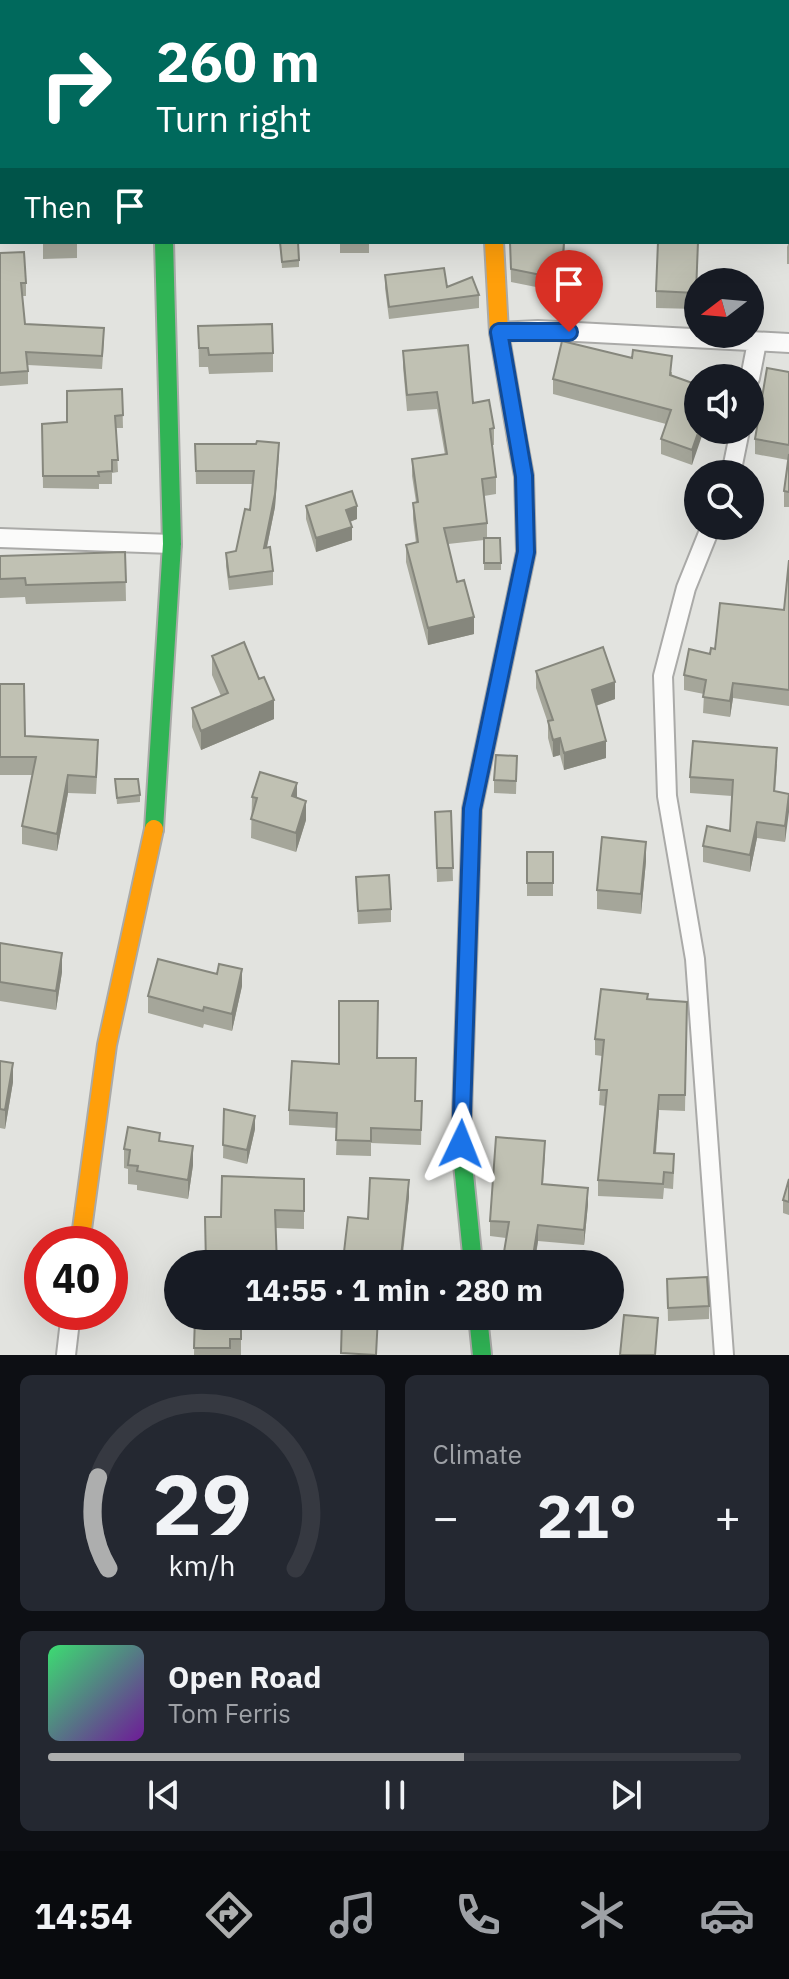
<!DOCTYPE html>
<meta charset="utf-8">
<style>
:root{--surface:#171b24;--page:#242831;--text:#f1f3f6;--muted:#9ea1a6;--line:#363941;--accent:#adaeae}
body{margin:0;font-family:"IBM Plex Sans",sans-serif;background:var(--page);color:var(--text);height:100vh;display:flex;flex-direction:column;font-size:30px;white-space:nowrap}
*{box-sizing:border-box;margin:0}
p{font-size:26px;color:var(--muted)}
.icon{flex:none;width:44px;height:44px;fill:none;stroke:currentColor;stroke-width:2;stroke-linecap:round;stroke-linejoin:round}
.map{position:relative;height:1355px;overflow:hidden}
.drawer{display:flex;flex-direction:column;gap:20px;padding:20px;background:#0d0f14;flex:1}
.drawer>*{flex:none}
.banner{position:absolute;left:0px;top:0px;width:790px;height:244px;box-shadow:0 8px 32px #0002;background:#00695c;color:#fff;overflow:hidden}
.needle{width:52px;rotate:254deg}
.controls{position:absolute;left:684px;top:268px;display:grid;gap:16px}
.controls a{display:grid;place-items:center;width:80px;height:80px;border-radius:50%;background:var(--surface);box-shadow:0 8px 32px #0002;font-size:40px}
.speed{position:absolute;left:24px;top:1226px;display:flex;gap:16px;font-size:40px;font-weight:700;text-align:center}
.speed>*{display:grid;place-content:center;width:104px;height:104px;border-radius:50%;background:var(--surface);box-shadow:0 8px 32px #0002;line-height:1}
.speed .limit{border:12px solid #d22;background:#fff;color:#111}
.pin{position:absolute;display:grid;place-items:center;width:68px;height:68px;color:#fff;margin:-82px -34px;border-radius:50% 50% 50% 0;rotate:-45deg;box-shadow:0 0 8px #0007}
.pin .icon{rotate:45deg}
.me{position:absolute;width:88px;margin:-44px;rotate:2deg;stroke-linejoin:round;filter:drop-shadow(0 0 6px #0008)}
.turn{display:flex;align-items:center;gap:28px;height:168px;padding:0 24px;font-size:36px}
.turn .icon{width:104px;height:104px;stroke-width:2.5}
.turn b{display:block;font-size:56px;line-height:68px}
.then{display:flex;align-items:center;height:76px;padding:0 24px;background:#0003;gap:16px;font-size:30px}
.big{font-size:60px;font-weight:800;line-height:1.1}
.drawer .widget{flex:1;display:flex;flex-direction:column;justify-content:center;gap:12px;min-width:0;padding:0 28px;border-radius:12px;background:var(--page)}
.drawer .dial{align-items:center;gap:0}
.dial svg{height:208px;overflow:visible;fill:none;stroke:var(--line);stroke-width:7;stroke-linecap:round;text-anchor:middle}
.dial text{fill:var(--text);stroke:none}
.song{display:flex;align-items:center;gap:24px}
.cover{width:96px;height:96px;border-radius:12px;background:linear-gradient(135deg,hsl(140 70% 55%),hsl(280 70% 35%))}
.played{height:8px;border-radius:4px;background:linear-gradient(90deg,var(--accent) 60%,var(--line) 60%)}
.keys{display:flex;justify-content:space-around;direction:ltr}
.heat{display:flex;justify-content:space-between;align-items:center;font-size:44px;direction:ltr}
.drawer .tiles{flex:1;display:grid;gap:20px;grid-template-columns:1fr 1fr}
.widget:last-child{grid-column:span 2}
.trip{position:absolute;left:164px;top:1250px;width:460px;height:80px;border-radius:40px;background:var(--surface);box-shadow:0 8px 32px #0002;font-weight:800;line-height:80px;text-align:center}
.tab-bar{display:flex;height:128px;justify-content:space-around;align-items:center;background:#090b0e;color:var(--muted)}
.tab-bar .icon{width:56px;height:56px}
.tab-bar .current{color:var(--accent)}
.tab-bar b{font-size:36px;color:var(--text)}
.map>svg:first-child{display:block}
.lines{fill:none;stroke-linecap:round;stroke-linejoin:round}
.street-casing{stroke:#aaaaa8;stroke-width:22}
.fast-casing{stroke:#aaaaa8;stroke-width:22}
.slow-casing{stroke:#aaaaa8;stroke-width:22}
.street{stroke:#fbfbfa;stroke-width:18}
.fast{stroke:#30b455;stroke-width:18}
.slow{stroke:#ff9f0a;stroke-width:18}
.wall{fill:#a5a69a}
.shaded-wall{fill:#86877d}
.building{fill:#c0c1b3;stroke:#86877d;stroke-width:2}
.route-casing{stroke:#114b97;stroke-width:20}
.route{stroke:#1a73e8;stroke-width:14}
</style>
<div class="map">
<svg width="789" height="1355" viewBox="0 0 789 1355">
<rect width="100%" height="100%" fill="#e2e3df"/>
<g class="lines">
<!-- street casing -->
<g class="street-casing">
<path id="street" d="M167 2V0
M788 30H789
M0 155H2
M499 332 538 330 789 343
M750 378 757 342
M731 474 740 430
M711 526 686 588 663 676 667 796 695 959 724 1355
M0 538 172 544
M66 1355 71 1312"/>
</g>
<!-- fast casing -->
<g class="fast-casing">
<path id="fast" d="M491 0 492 2
M154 829 172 544 164 242
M473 1264 461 1144 472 809 526 552 524 476 517 438
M478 1316 482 1355"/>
</g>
<!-- slow casing -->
<g class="slow-casing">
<path id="slow" d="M494 242 499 332 517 438
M80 1244 107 1045 154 829"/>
</g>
<!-- street -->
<use href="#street" class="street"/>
<!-- fast -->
<use href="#fast" class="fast"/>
<!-- slow -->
<use href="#slow" class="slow"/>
</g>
<!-- wall -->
<path class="wall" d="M0 0 2 2V35H0Z
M672 0H789V16L788 2H673Z
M0 91 2 100V144L0 143Z
M789 241V264H787V247Z
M43 242H77V258L43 259Z
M280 242 299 260V267L282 268Z
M340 242H369V253H340Z
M510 242H565L562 283 552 282 551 290 511 282Z
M698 242 696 309 656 308V291Z
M0 253 26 283V296H22L25 324 104 341 102 369 28 365V384L0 386Z
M385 275 447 287 479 295V308L389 319 385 288Z
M198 326 273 353V372L209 374 208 367H199Z
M403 351 473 403 494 428V445H492L496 477V494L484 496 487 523V538L501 563V570H484V540L448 544 457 582 474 634 428 645 406 562V545L416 543 413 519V503L416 502 412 476V459L445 455 437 409 407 411 403 367Z
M672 372V376L698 385 692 465 661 454V439L666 424 553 394V379Z
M789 372V507H784V491L788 460 755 454V439Z
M122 389 123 428H116L118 472 112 473V484H99V489L43 488 42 424 67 422Z
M195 444 279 456 275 507 267 547 273 571V585L229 590 226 566V553L236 551 250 510 253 484H196Z
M306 506 357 519 350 522 352 540 316 552 306 519Z
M125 552 126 601 26 604 25 597 0 598V556Z
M789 560V706L733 698 730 717 703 713 704 694 684 690V675L715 649 784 610Z
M212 656 274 719 201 750 192 727V708L221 696 212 675Z
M536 671 615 699 596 706 606 758 564 770 560 755 553 757 548 738V723L536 688Z
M0 684 25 736 98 757 96 794 68 793 57 851 22 844V826L33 775H0Z
M517 756 516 794 494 793V780Z
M777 764 775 792 789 794 785 842 757 838 750 872 703 862V846L730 831 732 796 690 793V777Z
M115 779 140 795V802L117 804Z
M252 797 297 798 306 820 296 852 251 838Z
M451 811 453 881 437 882 435 812Z
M527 852H553V896H527Z
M646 861 641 914 597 909V890Z
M356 877 391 909V922L358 924Z
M0 943 62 972 56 1010 0 1001Z
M242 986 232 1031 204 1024 203 1028 148 1013V996Z
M648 999 687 1002 685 1111 659 1110 656 1153 674 1170 673 1189 664 1188 663 1199 598 1196V1180L605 1106 599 1105 602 1056 595 1055V1039Z
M377 1058 415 1101H422L421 1145 371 1143V1156L336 1155 337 1128 289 1125V1110L339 1064Z
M0 1061 13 1082 5 1129 0 1128Z
M224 1109 255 1129 247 1164 223 1158Z
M160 1141 193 1165 188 1199 137 1190V1185L128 1184V1169L124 1168V1149Z
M545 1156 543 1184 588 1204 584 1245 538 1241 536 1256 502 1264 506 1238 490 1236V1221Z
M304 1179V1229L276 1228 221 1217Z
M789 1179V1215L783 1213V1200Z
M409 1197 402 1264H344V1252L368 1219Z
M667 1279 709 1306V1319L668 1321Z
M195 1316H289V1322H241V1355H194Z"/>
<!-- shaded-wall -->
<path class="shaded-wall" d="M699 430H704L692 465V450Z
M279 443 275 507 264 561V548Z
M357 506V519L346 523V510Z
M352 527V540L316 552V538Z
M474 617V634L428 645V628Z
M615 682V699L592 707V690Z
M733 683V698L730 717V701Z
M274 700V719L201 750V731Z
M560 738V755L553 757V740Z
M606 741V758L564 770V753Z
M68 775V793L57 851V834Z
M297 783V802L292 796Z
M789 796V812L785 842V826Z
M306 801V820L296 852V833Z
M757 822V838L750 872V855Z
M646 842V861L641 914V894Z
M62 953V972L56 1010V991Z
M242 969V986L232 1031V1014Z
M13 1063V1082L5 1129V1110Z
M659 1095V1110L654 1169V1153Z
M255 1116V1129L247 1164V1150Z
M193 1146V1165L188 1199V1180Z
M409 1180V1197L401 1264V1257Z
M588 1188V1204L584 1245V1230Z
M538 1225V1241L534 1264 533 1256Z"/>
<!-- building -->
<path class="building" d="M0 0H6V2H2V20H0Z
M210 0H238V2H210Z
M673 0H710V2H673Z
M788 72H789V186H788Z
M0 91 2 100V128H0Z
M280 242H298L299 260 282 262Z
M510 242H564L562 270 552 269 551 277 511 269Z
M658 242H698L696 293 656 291Z
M24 252 26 283H21L25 324 104 328 102 356 26 352 28 371 0 373V253Z
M444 268 447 287 472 277 479 295 389 307 385 275Z
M272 324 273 353 209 355 208 348H199L198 326Z
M562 341 632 358 633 350 672 356 670 375 698 385 699 430 692 450 661 439 671 410 553 379Z
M468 345 473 403 489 400 494 428 490 429 496 477 482 479 487 523 444 528 457 582 464 580 474 617 428 628 406 545 418 542 413 503 418 502 412 459 447 454 437 392 407 395 403 351Z
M767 368 789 372V445L755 439Z
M122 389 123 415 115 416 118 460H112V471L98 472 99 476H43L42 424 67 422V391Z
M257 441 279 443 275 494 264 548 270 547 273 571 229 577 226 553 236 551 245 509 250 510 254 471H196L195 444H256Z
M789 454V492L784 491Z
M352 491 357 506 346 510 352 527 316 538 306 506Z
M484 538H500L501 563H484Z
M125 552 126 582 26 585 25 578 0 579V556Z
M789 560V690L733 683 730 701 703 697 706 680 684 675 689 649 710 654 711 648 715 649 720 603 784 610Z
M244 642 259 679 264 677 274 700 201 731 192 708 228 693 212 656Z
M603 647 615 682 592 690 606 741 564 753 560 738 553 740 548 721 553 720 536 671Z
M0 684H24L25 736 98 740 96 777 68 775 57 834 22 826 36 757H0Z
M693 741 777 748 774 791 789 794 785 826 757 822 750 855 703 846 707 826 730 831 733 780 690 777Z
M496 755 517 756 516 781 494 780Z
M260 772 297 783 292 796 306 801 296 833 251 819 257 798 252 797Z
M115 779H138L140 795 117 798Z
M451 811 453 868H437L435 812Z
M602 837 646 842 641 894 597 890Z
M527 852H553V883H527Z
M389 875 391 909 358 911 356 877Z
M0 943 62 953 56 991 0 982Z
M158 959 217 974 219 964 242 969 232 1014 204 1007 203 1011 148 996Z
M601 989 648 994 647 999 687 1002 685 1095H659L654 1153 674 1154 673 1173 664 1172 663 1184 598 1180 607 1090H599L604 1040 595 1039Z
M339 1001H378L377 1058H416L415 1101H422L421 1130 371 1128V1141L336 1140 337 1113 289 1110 292 1061 339 1064Z
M0 1061 13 1063 5 1110 0 1109Z
M224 1109 255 1116 247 1150 223 1145Z
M128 1127 160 1133 159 1141 193 1146 188 1180 137 1171 138 1166 128 1165 130 1150 124 1149Z
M496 1137 545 1141 542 1184 588 1188 584 1230 538 1225 533 1256 585 1264H502L509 1222 490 1221Z
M222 1176 304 1179V1211L275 1210 277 1264H206L205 1217H221Z
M370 1178 409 1180 401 1257 344 1252 348 1217 368 1219Z
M789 1179V1202L783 1200Z
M587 1258 607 1262V1264H586Z
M707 1277 709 1306 668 1308 667 1279Z
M624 1315 658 1318 655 1355H620Z
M195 1316H241V1339H230V1348H194Z
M342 1316H378L376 1355 341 1353Z"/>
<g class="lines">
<!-- route casing -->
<g class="route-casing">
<path id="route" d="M461 1144 472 809 526 552 524 476 499 332H569"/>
</g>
<!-- route -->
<use href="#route" class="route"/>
</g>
</svg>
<div class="controls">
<a><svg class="needle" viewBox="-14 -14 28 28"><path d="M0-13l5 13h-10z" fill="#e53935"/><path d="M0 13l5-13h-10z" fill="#9ea1a6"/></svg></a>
<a><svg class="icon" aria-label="sound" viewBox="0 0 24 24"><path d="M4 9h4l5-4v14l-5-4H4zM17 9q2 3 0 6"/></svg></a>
<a><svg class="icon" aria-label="search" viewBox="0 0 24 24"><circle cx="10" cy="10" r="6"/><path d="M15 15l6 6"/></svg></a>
</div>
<div class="speed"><div class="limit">40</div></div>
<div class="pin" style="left:569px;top:332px;background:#d93025"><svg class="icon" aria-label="arrive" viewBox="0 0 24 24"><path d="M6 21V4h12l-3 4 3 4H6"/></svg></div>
<svg class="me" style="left:461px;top:1144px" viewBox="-20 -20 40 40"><path d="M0-17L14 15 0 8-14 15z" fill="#1a73e8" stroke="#fff" stroke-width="4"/></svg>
<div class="trip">14:55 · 1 min · 280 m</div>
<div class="banner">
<div class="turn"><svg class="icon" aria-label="right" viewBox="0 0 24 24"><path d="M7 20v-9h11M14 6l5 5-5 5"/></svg><div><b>260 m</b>Turn right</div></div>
<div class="then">Then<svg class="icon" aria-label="arrive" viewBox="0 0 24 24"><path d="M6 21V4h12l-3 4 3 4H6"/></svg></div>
</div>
</div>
<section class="drawer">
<div class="tiles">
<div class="widget dial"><svg viewBox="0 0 100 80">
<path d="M14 69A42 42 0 1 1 86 69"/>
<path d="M14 69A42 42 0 0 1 10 34" stroke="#adaeae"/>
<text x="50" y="56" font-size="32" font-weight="700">29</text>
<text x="50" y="72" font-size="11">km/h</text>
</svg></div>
<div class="widget"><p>Climate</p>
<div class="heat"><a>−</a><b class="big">21°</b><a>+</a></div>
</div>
<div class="widget">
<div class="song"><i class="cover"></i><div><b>Open Road</b><p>Tom Ferris</p></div></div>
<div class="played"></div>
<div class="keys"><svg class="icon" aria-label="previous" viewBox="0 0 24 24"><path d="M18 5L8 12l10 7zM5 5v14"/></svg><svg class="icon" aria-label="pause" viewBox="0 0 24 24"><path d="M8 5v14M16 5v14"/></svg><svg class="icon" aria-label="next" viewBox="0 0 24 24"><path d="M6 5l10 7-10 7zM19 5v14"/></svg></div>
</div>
</div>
</section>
<nav class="tab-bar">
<b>14:54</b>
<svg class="icon current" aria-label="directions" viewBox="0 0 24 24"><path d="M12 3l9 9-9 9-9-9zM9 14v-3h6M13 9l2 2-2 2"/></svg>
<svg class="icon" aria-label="music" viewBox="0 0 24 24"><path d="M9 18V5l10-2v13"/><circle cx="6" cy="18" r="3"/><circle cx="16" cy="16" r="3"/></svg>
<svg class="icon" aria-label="phone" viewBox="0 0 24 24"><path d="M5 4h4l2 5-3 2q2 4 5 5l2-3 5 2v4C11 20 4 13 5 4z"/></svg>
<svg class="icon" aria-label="climate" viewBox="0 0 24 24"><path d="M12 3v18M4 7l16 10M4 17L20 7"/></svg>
<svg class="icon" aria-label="car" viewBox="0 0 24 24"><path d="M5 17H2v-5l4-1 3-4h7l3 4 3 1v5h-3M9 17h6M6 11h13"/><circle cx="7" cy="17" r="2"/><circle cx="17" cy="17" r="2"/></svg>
</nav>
